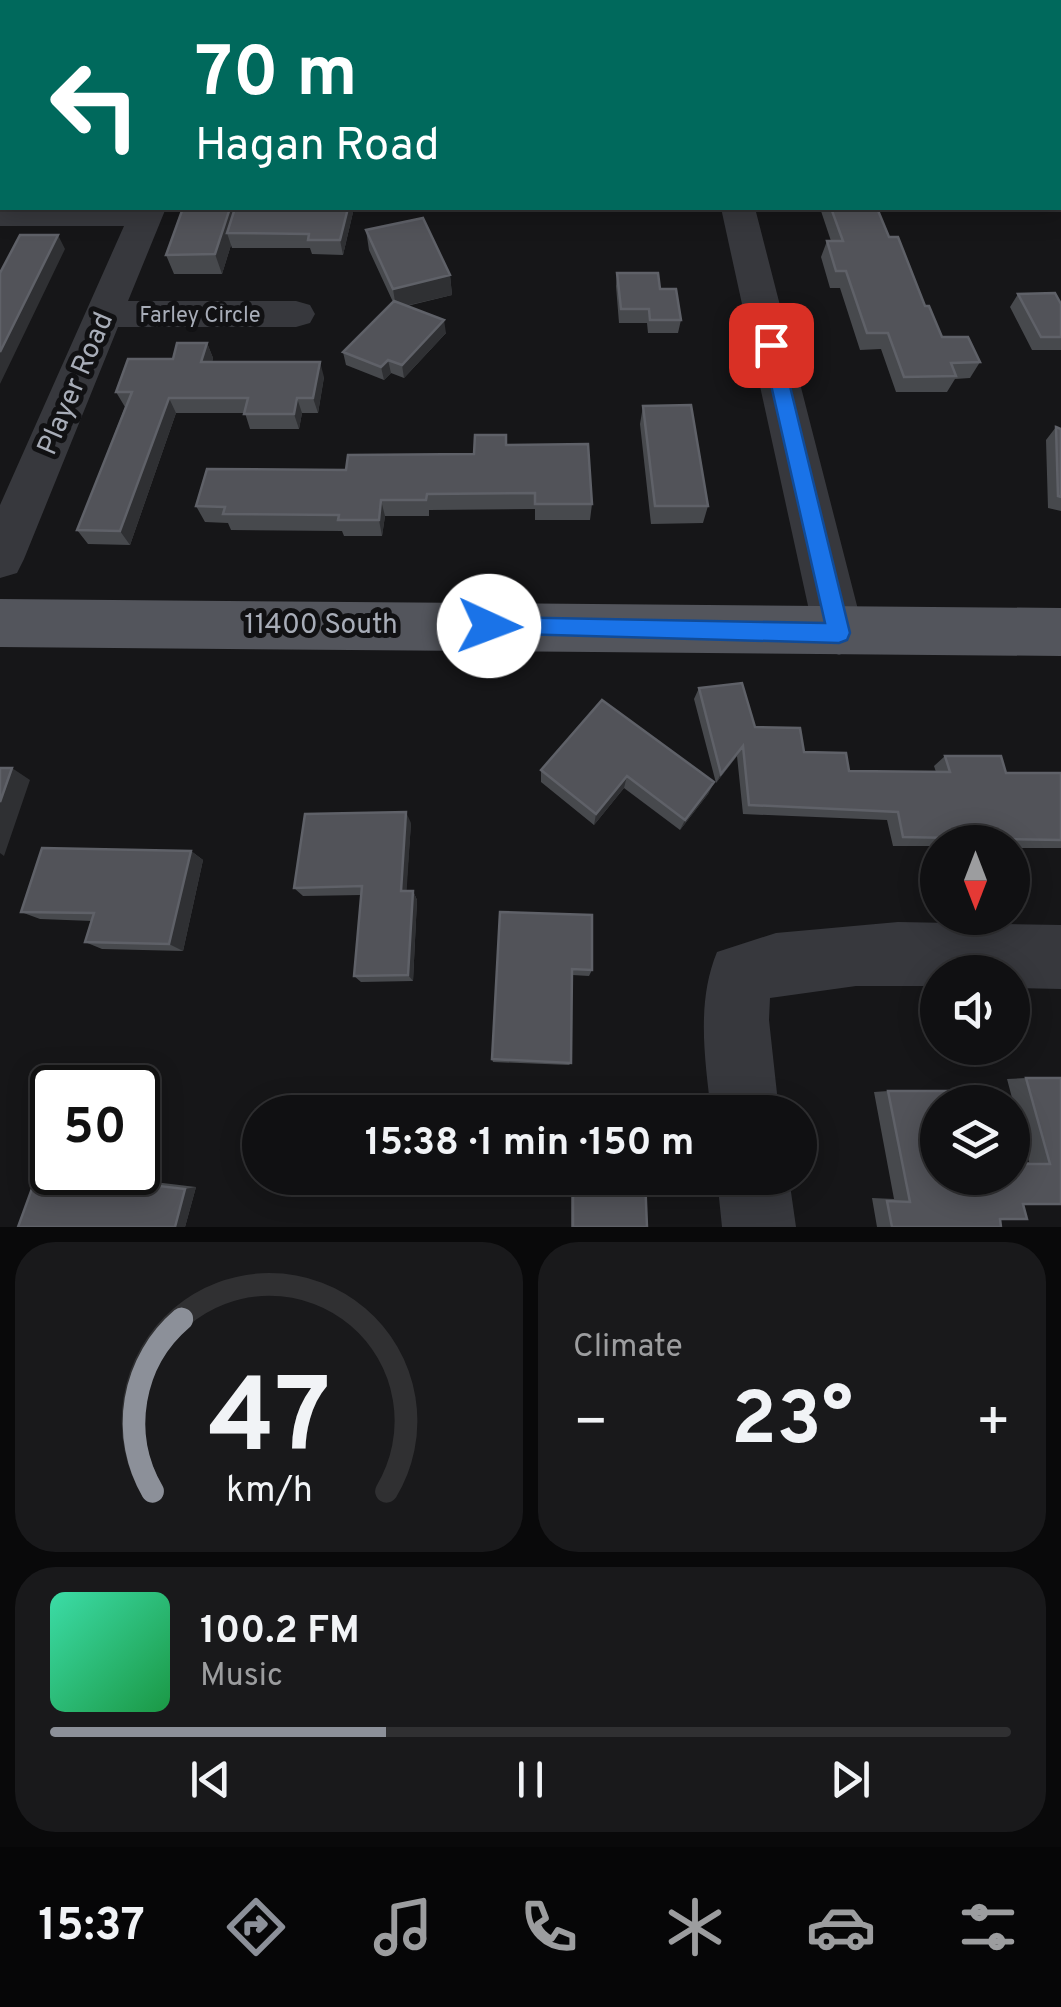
<!DOCTYPE html>
<meta charset="utf-8">
<style>
:root{--surface:#101012;--page:#19191b;--text:#f1f3f6;--muted:#9c9d9f;--line:#303032;--accent:#8c9099}
body{margin:0;font-family:Overpass,sans-serif;background:var(--page);color:var(--text);height:100vh;display:flex;flex-direction:column;font-size:38px;white-space:nowrap}
*{box-sizing:border-box;margin:0}
p{font-size:32px;color:var(--muted)}
.icon{flex:none;width:55px;height:55px;fill:none;stroke:currentColor;stroke-width:2;stroke-linecap:round;stroke-linejoin:round}
.map{position:relative;height:1227px;overflow:hidden}
.side{display:flex;flex-direction:column;gap:15px;padding:15px;background:#09090a;flex:1}
.side>*{flex:none}
.banner{position:absolute;left:0px;top:0px;width:1062px;height:210px;box-shadow:0 5px 25px #0003,0 0 0 2px var(--line);background:#00695c;color:#fff;overflow:hidden}
.needle{width:65px;rotate:180deg}
.fabs{position:absolute;left:920px;top:825px;display:grid;gap:20px}
.fabs a{display:grid;place-items:center;width:110px;height:110px;border-radius:50%;background:var(--surface);box-shadow:0 5px 25px #0003,0 0 0 2px var(--line);font-size:50px}
.speed{position:absolute;left:30px;top:1065px;display:flex;gap:20px;font-size:50px;font-weight:700;text-align:center}
.speed>*{display:grid;place-content:center;width:130px;height:130px;border-radius:50%;background:var(--surface);box-shadow:0 5px 25px #0003,0 0 0 2px var(--line);line-height:1}
.speed .limit{border:5px solid #111;border-radius:15px;background:#fff;color:#111}
.pin{position:absolute;display:grid;place-items:center;width:85px;height:85px;color:#fff;margin:-42px;border-radius:20px;box-shadow:0 5px 15px #0006}
.me{position:absolute;width:110px;margin:-55px;rotate:92deg;stroke-linejoin:round;filter:drop-shadow(0 0 8px #0008)}
.turn{display:flex;align-items:center;gap:35px;height:210px;padding:0 30px;font-size:45px}
.turn .icon{width:130px;height:130px;stroke-width:2.5}
.turn b{display:block;font-size:70px;line-height:85px}
.big{font-size:75px;font-weight:700;line-height:1.1}
.side .tile{flex:1;display:flex;flex-direction:column;justify-content:center;gap:15px;min-width:0;padding:0 35px;border-radius:40px;background:var(--page)}
.side .dial{align-items:center;gap:0}
.dial svg{height:260px;overflow:visible;fill:none;stroke:var(--line);stroke-width:7;stroke-linecap:round;text-anchor:middle}
.dial text{fill:var(--text);stroke:none}
.song{display:flex;align-items:center;gap:30px}
.cover{width:120px;height:120px;border-radius:15px;background:linear-gradient(135deg,hsl(160 70% 55%),hsl(140 70% 35%))}
.played{height:10px;border-radius:5px;background:linear-gradient(90deg,var(--accent) 35%,var(--line) 35%)}
.keys{display:flex;justify-content:space-around;direction:ltr}
.heat{display:flex;justify-content:space-between;align-items:center;font-size:55px;direction:ltr}
.side .tiles{flex:1;display:grid;gap:15px;grid-template-columns:1fr 1fr}
.tile:last-child{grid-column:span 2}
.trip{position:absolute;left:242px;top:1095px;width:575px;height:100px;border-radius:50px;background:var(--surface);box-shadow:0 5px 25px #0003,0 0 0 2px var(--line);font-weight:700;line-height:100px;text-align:center}
.menu{display:flex;height:160px;justify-content:space-around;align-items:center;background:#060607;color:var(--muted)}
.menu .icon{width:70px;height:70px}
.menu .current{color:var(--accent)}
.menu b{font-size:45px;color:var(--text)}
.map>svg:first-child{display:block}
.lines{fill:none;stroke-linecap:round;stroke-linejoin:round}
.minor{fill:#37383d;fill-rule:evenodd}
.major{fill:#53555c;fill-rule:evenodd}
.wall{fill:#47494d}
.shaded-wall{fill:#2f3033}
.building{fill:#525359;stroke:#5f6168;stroke-width:2.5}
.route{fill:#1a73e8;stroke:#114b97;stroke-width:2.5}
.labels{text-anchor:middle;stroke-width:10;stroke-linejoin:round;paint-order:stroke}
.far-street-label{font-size:22px;fill:#a8adb8;stroke:#111113}
.street-label{font-size:28px;fill:#a8adb8;stroke:#111113}
</style>
<div class="map">
<svg width="1061" height="1227" viewBox="0 0 1061 1227">
<rect width="100%" height="100%" fill="#161618"/>
<g class="lines">
<!-- minor -->
<path class="minor" d="M678 0H704L705 2H679Z
M0 206 166 208 128 301H296L310 305 315 314 310 323 296 327H118L24 559 17 573 0 578V505L124 226H0Z
M721 208H755L864 633 857 648 839 655 821 648 814 633Z
M898 922 1061 925V989L1012 988V972H938V986H856L770 998 769 1020 779 1112H711C705 1059 696 1003 717 952L776 933Z
M717 1178H789L796 1227H722Z"/>
<!-- major -->
<path class="major" d="M0 599 1061 608V656L0 647Z"/>
</g>
<!-- wall -->
<path class="wall" d="M235 208H354L343 255 312 254 310 248H232L231 245 222 274H174L166 255 233 213Z
M820 208H877L889 237 942 337 980 362 970 378 955 379 947 392H896L881 349 860 350 840 288H830L821 257 827 241H831Z
M366 230 450 275 452 295 407 306 446 333 404 378 391 373 384 380 346 365 343 352 393 302 369 250Z
M617 273 660 289 681 320 678 333H648L647 323H619L616 286Z
M1018 294 1061 304V350H1032L1010 307Z
M207 343 213 358 212 362 324 377 318 413H302L299 429H250L245 413H176L130 545 88 544 77 530 125 407 116 392 173 359Z
M643 406 708 506 703 523 651 524 640 424Z
M1056 427 1061 429V511L1048 508 1046 440Z
M507 445 592 504 590 520H535V509L429 510V516H385L382 536H344L342 531 231 530 228 523 205 522 196 506 346 470 474 454Z
M699 688 755 727 804 752 849 771 936 772 934 766 945 756 1006 773H1061V848H1012V842H938V846H893L887 820 743 814 737 756 716 783 694 699Z
M541 770 714 782 708 794 680 830 624 788 594 825 541 782Z
M411 823 406 891H413L417 900 413 981 361 982 354 976 361 895 303 896 294 888Z
M191 851 203 860 183 951 102 949 85 942 92 921 40 919 21 912Z
M500 912 592 970 589 976 572 975 571 1063 569 1065 493 1062 492 1059Z
M1026 1078 1061 1204H1023L1000 1219 1001 1227H877L872 1198 894 1199 874 1092 888 1091 938 1178H1012V1162H1029L1007 1079Z
M52 1170V1172H71L196 1187 185 1227 38 1172Z
M571 1178H645L647 1227H571Z"/>
<!-- shaded-wall -->
<path class="shaded-wall" d="M2 99V116L0 117V100Z
M230 208H232L237 225 227 233 231 245 222 274 215 254Z
M348 208H354L343 255 340 240Z
M58 235 65 249 0 384V352Z
M450 275 452 295 396 308 393 289Z
M444 320 446 333 404 378 402 365Z
M207 343 213 358 208 378 201 362Z
M388 360 391 373 384 380 381 367Z
M320 362 324 377 318 413 313 398Z
M169 398 176 413 130 545 120 531Z
M297 398 302 413 299 429 294 414Z
M381 500 385 516 382 536 379 520Z
M743 746 737 756 716 783 721 774Z
M12 768 30 780 4 856 0 853V802Z
M627 776 624 788 594 825 596 814Z
M714 782 708 794 680 830 685 820Z
M406 812 411 823 406 900 401 891Z
M191 851 203 860 183 951 169 944Z
M413 891 417 900 413 981 408 975Z
M196 1187 185 1227H175L185 1189Z"/>
<!-- building -->
<path class="building" d="M148 0H183L182 2H147Z
M268 0H330V2H267Z
M427 0H479L476 2H424Z
M592 0H633L634 2H592Z
M749 0H810L811 2H750Z
M987 0H1044L1046 2H931L930 1Z
M1060 20 1061 21V59H1060Z
M183 208H230L215 254 166 255Z
M235 208H348L340 240H308L309 234 227 233Z
M831 208H877L889 237H898L925 306H929L942 337H968L980 362 951 363 956 376 904 377 888 333H867L846 271H836L827 241H843Z
M423 218 450 275 393 289 366 230Z
M20 235H58L0 352V273Z
M617 273H658L660 289H676L681 320H650L649 309H621Z
M1055 293 1061 304V337H1041L1018 294Z
M394 301 444 320 402 365 388 360 381 367 343 352Z
M177 343H207L201 362H320L313 398H297L294 414H244L248 398H169L120 531 77 530 132 392H116L128 359H173Z
M691 405 708 506H655L643 406Z
M1056 427 1061 429V497L1058 496Z
M475 435H506V445L588 444 592 504H535V493L427 494 426 500H381L379 520H338L339 515 223 514 225 507 196 506 207 469 346 470 348 455 474 454Z
M742 683 755 727 800 728 804 752 846 753 849 771 950 772 945 756H1001L1006 773H1061V840L903 837 898 812 749 805 743 746 721 774 699 688Z
M602 700 714 782 685 820 627 776 596 814 541 770Z
M0 768H12L0 802Z
M406 812 401 891H413L408 975 354 976 362 886 294 888 305 814Z
M42 848 191 851 169 944 85 942 94 913 21 912Z
M500 912 592 915V970L572 969 571 1063 492 1059Z
M1026 1078H1061V1204H1023L1027 1219H1000L1001 1227H892L887 1201 910 1202 888 1091H967L970 1102H938V1178H1012V1164H1050Z
M572 1106 642 1107V1112H572Z
M38 1172 185 1189 175 1227H18Z
M573 1178H645L647 1227H573Z"/>
<!-- route -->
<path class="route" d="M771 339 780 345 850 633 847 640 839 643 481 633 478 626 481 620 489 617 825 623 762 345Z"/>
<g class="labels">
<!-- far-street labels -->
<g class="far-street-label">
<text x="200" y="322">Farley Circle</text>
</g>
<!-- street labels -->
<g class="street-label">
<text transform="translate(74 383) rotate(-67)" y="10">Player Road</text>
<text x="321" y="633">11400 South</text>
</g>
</g>
</svg>
<div class="fabs">
<a><svg class="needle" viewBox="-14 -14 28 28"><path d="M0-13l5 13h-10z" fill="#e53935"/><path d="M0 13l5-13h-10z" fill="#9c9d9f"/></svg></a>
<a><svg class="icon" aria-label="sound" viewBox="0 0 24 24"><path d="M4 9h4l5-4v14l-5-4H4zM17 9q2 3 0 6"/></svg></a>
<a><svg class="icon" aria-label="layers" viewBox="0 0 24 24"><path d="M12 4l9 5-9 5-9-5zM3 14l9 5 9-5"/></svg></a>
</div>
<div class="speed"><div class="limit">50</div></div>
<div class="pin" style="left:771px;top:345px;background:#d93025"><svg class="icon" aria-label="arrive" viewBox="0 0 24 24"><path d="M6 21V4h12l-3 4 3 4H6"/></svg></div>
<svg class="me" style="left:489px;top:626px" viewBox="-20 -20 40 40"><circle r="19" fill="#fff"/><path d="M0-13L10 11 0 6-10 11z" fill="#1a73e8"/></svg>
<div class="trip">15:38 · 1 min · 150 m</div>
<div class="banner">
<div class="turn"><svg class="icon" aria-label="left" viewBox="0 0 24 24"><path d="M17 20v-9H6M10 6l-5 5 5 5"/></svg><div><b>70 m</b>Hagan Road</div></div>
</div>
</div>
<section class="side">
<div class="tiles">
<div class="tile dial"><svg viewBox="0 0 100 80">
<path d="M14 69A42 42 0 1 1 86 69"/>
<path d="M14 69A42 42 0 0 1 23 16" stroke="#8c9099"/>
<text x="50" y="56" font-size="32" font-weight="700">47</text>
<text x="50" y="72" font-size="11">km/h</text>
</svg></div>
<div class="tile"><p>Climate</p>
<div class="heat"><a>−</a><b class="big">23°</b><a>+</a></div>
</div>
<div class="tile">
<div class="song"><i class="cover"></i><div><b>100.2 FM</b><p>Music</p></div></div>
<div class="played"></div>
<div class="keys"><svg class="icon" aria-label="previous" viewBox="0 0 24 24"><path d="M18 5L8 12l10 7zM5 5v14"/></svg><svg class="icon" aria-label="pause" viewBox="0 0 24 24"><path d="M8 5v14M16 5v14"/></svg><svg class="icon" aria-label="next" viewBox="0 0 24 24"><path d="M6 5l10 7-10 7zM19 5v14"/></svg></div>
</div>
</div>
</section>
<nav class="menu">
<b>15:37</b>
<svg class="icon current" aria-label="directions" viewBox="0 0 24 24"><path d="M12 3l9 9-9 9-9-9zM9 14v-3h6M13 9l2 2-2 2"/></svg>
<svg class="icon" aria-label="music" viewBox="0 0 24 24"><path d="M9 18V5l10-2v13"/><circle cx="6" cy="18" r="3"/><circle cx="16" cy="16" r="3"/></svg>
<svg class="icon" aria-label="phone" viewBox="0 0 24 24"><path d="M5 4h4l2 5-3 2q2 4 5 5l2-3 5 2v4C11 20 4 13 5 4z"/></svg>
<svg class="icon" aria-label="climate" viewBox="0 0 24 24"><path d="M12 3v18M4 7l16 10M4 17L20 7"/></svg>
<svg class="icon" aria-label="car" viewBox="0 0 24 24"><path d="M5 17H2v-5l4-1 3-4h7l3 4 3 1v5h-3M9 17h6M6 11h13"/><circle cx="7" cy="17" r="2"/><circle cx="17" cy="17" r="2"/></svg>
<svg class="icon" aria-label="filters" viewBox="0 0 24 24"><path d="M4 7h16M4 17h16"/><circle cx="9" cy="7" r="2"/><circle cx="15" cy="17" r="2"/></svg>
</nav>
